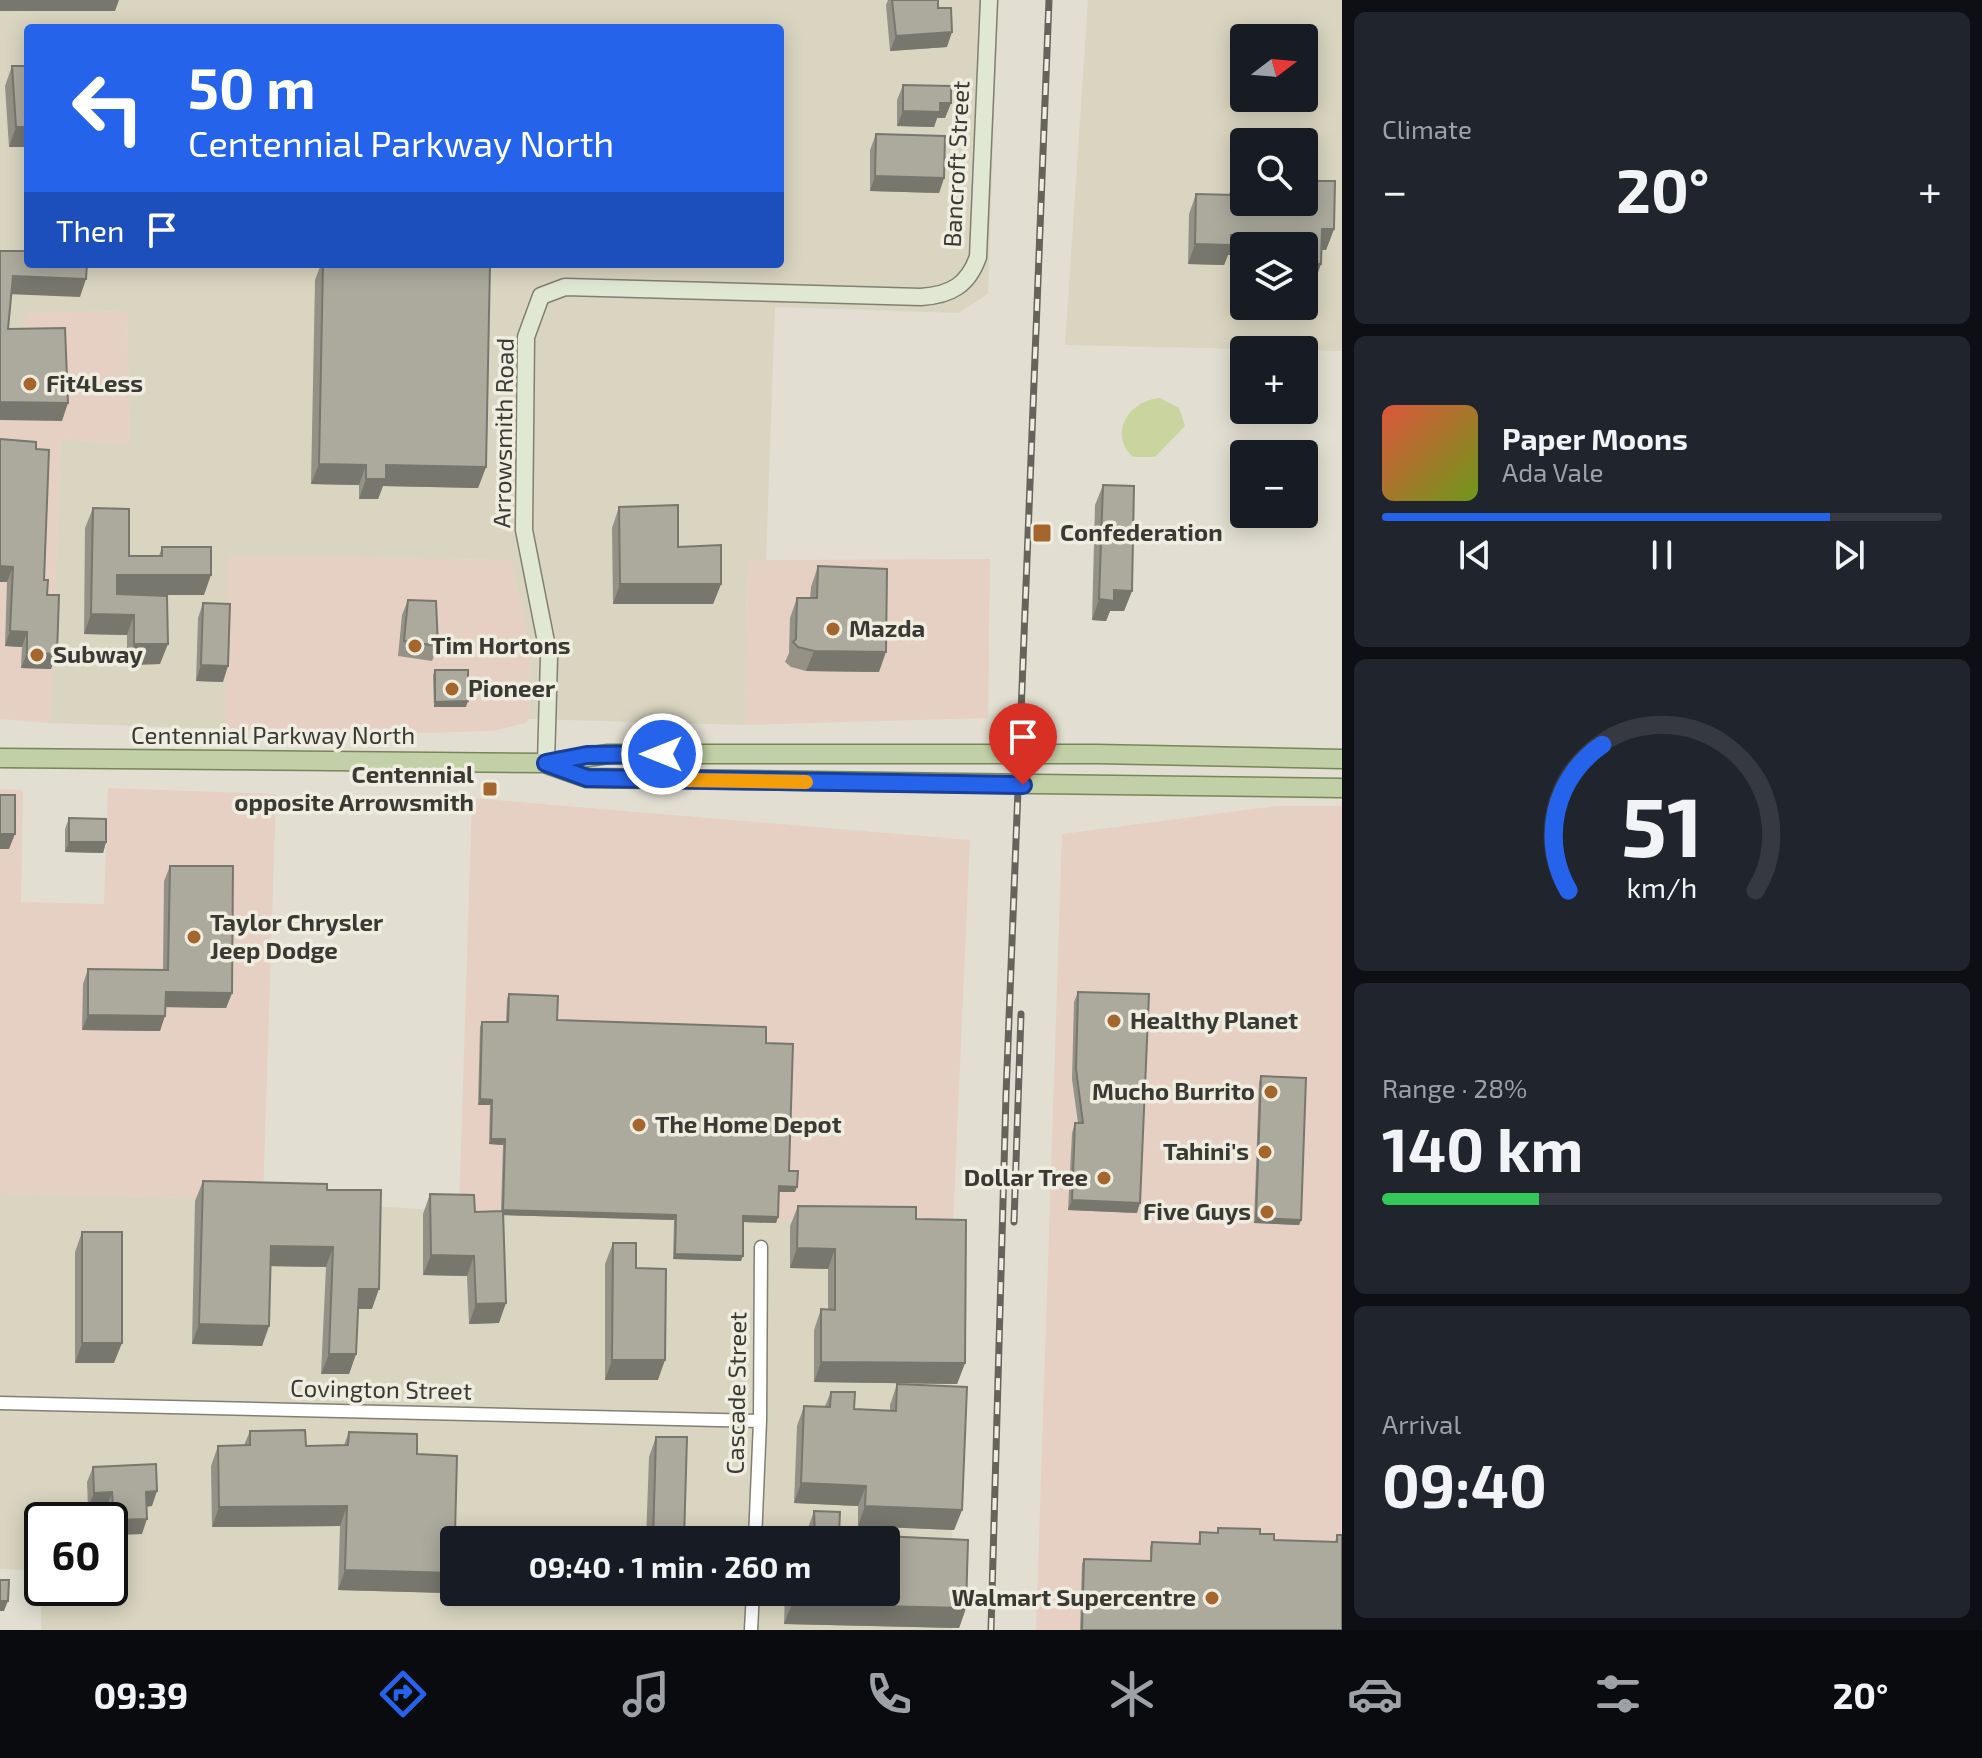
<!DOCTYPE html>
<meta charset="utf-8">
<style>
:root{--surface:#171b24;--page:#20242c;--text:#f1f3f6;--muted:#9ea1a6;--line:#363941;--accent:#2563eb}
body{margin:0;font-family:"Exo 2",sans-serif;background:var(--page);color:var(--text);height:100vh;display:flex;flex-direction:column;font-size:30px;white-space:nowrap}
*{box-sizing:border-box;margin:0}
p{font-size:26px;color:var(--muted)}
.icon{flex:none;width:44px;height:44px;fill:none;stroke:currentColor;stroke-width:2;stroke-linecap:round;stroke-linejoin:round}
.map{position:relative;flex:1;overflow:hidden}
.panel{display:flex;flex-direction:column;gap:12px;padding:12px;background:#0d0f14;width:640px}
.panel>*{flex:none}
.guide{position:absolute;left:24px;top:24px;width:760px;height:244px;border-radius:8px;box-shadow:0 4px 20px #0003;background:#2563eb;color:#fff;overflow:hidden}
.needle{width:52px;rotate:74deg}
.buttons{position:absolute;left:1230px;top:24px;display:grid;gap:16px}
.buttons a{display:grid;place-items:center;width:88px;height:88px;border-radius:8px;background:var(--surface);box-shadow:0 4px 20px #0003;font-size:40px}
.speed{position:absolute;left:24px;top:1502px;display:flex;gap:16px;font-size:40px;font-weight:700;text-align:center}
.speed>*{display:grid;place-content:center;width:104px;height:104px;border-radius:50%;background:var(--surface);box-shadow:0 4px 20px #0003;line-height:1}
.speed .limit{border:4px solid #111;border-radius:12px;background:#fff;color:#111}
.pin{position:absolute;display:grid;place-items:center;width:68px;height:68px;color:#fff;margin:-82px -34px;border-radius:50% 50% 50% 0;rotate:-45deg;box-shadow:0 0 8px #0007}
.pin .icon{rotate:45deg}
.me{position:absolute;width:88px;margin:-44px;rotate:270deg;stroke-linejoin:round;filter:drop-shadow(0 0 6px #0008)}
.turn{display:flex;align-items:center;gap:28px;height:168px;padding:0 32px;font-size:36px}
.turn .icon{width:104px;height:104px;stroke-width:2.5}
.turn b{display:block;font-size:56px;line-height:68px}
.then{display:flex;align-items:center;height:76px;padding:0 32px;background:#0003;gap:16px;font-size:30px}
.big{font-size:60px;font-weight:700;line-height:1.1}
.panel .widget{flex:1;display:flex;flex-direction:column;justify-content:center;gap:12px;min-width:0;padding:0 28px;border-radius:12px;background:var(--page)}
.panel .dial{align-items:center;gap:0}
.dial svg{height:208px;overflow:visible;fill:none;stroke:var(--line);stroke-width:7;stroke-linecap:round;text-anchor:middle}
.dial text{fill:var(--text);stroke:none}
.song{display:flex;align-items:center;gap:24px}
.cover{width:96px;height:96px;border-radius:12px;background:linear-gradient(135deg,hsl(10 70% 55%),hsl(80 70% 35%))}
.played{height:8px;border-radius:4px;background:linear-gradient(90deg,var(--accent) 80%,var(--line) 80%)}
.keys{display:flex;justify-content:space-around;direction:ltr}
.heat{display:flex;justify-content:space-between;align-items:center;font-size:44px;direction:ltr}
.charge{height:12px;border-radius:6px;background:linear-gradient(90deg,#34c759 28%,var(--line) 0)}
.trip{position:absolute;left:440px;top:1526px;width:460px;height:80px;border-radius:8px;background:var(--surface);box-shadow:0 4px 20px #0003;font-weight:700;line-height:80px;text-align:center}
.tab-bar{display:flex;height:128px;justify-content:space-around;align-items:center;background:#090b0e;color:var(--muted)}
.tab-bar .icon{width:56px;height:56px}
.tab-bar .selected{color:var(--accent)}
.tab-bar b{font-size:36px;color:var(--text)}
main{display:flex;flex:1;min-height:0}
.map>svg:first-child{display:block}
.commercial{fill:#e6d0c3}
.built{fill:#d9d5c0;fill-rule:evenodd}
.green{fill:#cad49f}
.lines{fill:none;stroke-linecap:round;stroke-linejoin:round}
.street-casing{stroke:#817f73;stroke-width:15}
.secondary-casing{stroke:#817f73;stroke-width:19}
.primary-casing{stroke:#778658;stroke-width:21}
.street{stroke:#fff;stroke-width:12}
.secondary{stroke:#e0e7d3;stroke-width:16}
.primary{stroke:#c1d0a6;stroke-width:18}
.rail-casing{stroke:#65635c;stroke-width:7}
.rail{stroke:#efeddf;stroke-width:4;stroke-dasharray:12;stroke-linecap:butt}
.wall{fill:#949287}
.shaded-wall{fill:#78776e}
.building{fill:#acaa9d;stroke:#78776e;stroke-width:2}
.route-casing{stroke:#184099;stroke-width:20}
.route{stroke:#2563eb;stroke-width:14}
.slow{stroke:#f59e0b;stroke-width:14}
.poi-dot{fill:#a4662c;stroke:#efeddf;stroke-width:3}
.labels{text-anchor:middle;stroke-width:7;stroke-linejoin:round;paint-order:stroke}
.street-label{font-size:24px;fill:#3a3934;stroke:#efeddf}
.poi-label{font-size:24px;font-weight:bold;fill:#3a3934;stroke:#efeddf;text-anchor:start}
</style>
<main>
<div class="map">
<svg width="1342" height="1630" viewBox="0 0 1342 1630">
<rect width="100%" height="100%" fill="#e2dfd2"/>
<!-- commercial -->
<path class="commercial" d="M127 311 130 444 61 439 50 723 0 719V337L25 313Z
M226 556 511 560 531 653 529 719 526 723 493 731 381 734 225 729Z
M990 559 988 718 745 725 747 560Z
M108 788 276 794 263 1200 0 1193V789L23 790 21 902 104 904Z
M472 798 970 840 953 1225 459 1211Z
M1275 806H1342V1630H1036L1062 834Z"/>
<!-- built -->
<path class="built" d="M0 0H998L988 294 959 313 775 307 766 561H747L745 725 529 719 531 653 511 560 227 556 225 729 50 723 61 439 130 444 127 311 26 313 24 338 0 337ZM28 28H780V264H28Z
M1088 0H1342V351L1065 345ZM1244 38H1304V98H1244ZM1244 142H1304V202H1244ZM1244 246H1304V306H1244Z
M0 1193 263 1200 459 1211 953 1225 952 1630H41L42 1573V1588H110V1520H42V1571L0 1569ZM454 1540H886V1592H454Z"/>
<!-- green -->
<path class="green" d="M1160 398 1179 408 1185 426 1155 457H1133C1107 433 1130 400 1160 398Z"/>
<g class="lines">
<!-- street casing -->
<g class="street-casing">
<path id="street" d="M0 1403 760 1421
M755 1540 760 1421 761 1247
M751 1630 753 1592"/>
</g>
<!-- secondary casing -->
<g class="secondary-casing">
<path id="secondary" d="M546 763 549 657 524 530 526 337 541 296 565 287 921 297C951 295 968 285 978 257L989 0"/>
</g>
<!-- primary casing -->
<g class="primary-casing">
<path id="primary" d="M0 758 546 763 608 754H1097L1342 759
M547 764 587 778 1342 788"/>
</g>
<!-- street -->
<use href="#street" class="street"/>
<!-- secondary -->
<use href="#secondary" class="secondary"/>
<!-- primary -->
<use href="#primary" class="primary"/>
<!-- rail casing -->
<g class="rail-casing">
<path id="rail" d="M1014 1222 1021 1014
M991 1630 1006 1095 1049 0"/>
</g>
<!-- rail -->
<use href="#rail" class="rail"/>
</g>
<!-- wall -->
<path class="wall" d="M888 0H938V8L947 47 890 51 886 5Z
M12 66H28V147H9L5 86Z
M903 85 951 103 945 118H937L934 127 897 126V100Z
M876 134 944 178 939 193 870 191V150Z
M1235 179 1334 229 1326 250H1322L1314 284H1304V246H1244V255H1228L1224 265 1188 264 1189 214 1196 194H1229Z
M321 264H490L486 467 478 488 383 486 378 499H359V485L311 484 315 280Z
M0 439 44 580 47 595 51 669 21 668 22 647 5 646 7 582Z
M1103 485 1132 591 1124 611H1110L1106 621 1092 620 1095 505Z
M619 507 678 547 721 584 713 604H613L612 528Z
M93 508 129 556H159L162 547 204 595H136L160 664 127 665V635L84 634 85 528Z
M818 566 879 672 806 671 791 667 785 662 789 653 790 618 797 598H810L811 587Z
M408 600 438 646 432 661 398 656 402 615Z
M203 603 223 682 196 681 198 618Z
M435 670 466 707H434L433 675Z
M69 818 106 842 103 853 65 852V829Z
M170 866 232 993 226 1008 165 1007 160 1031 82 1030 83 984 88 969 163 970 164 881Z
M1078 992 1137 1213 1068 1210 1072 1133 1075 1123H1078L1072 1079 1074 1002Z
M509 994 557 1020 766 1043 789 1171 795 1192H779L778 1217 776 1223 743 1222 741 1261 673 1259 674 1220 503 1215 499 1323 469 1324 467 1276 423 1275V1214L430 1194 475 1212 501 1211 503 1145 489 1144 490 1105H478L480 1027 482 1022H506L507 999Z
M1261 1076 1301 1220 1299 1225 1254 1223 1259 1082Z
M203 1181 327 1190 372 1309H358L356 1354 349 1374H321L326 1267 270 1266 269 1326 262 1346 192 1344 195 1201Z
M798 1206 916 1219 965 1363 957 1384 814 1382V1330L821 1309H828V1269L790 1268V1226Z
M82 1232 114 1363H75V1252Z
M613 1243 636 1268 658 1380H605V1264Z
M897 1384 962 1510 954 1530 858 1526V1506L794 1503 797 1426 804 1406H825L831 1392 854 1409 890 1411V1405Z
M250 1431 306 1446 344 1445 349 1432 417 1454 447 1593 338 1590 340 1526 212 1527 211 1466 218 1446 244 1445Z
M656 1437 684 1540H646L649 1457Z
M93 1467 152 1506 146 1507 142 1534 110 1535V1520H107V1507L88 1508 87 1482Z
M814 1511 840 1512 839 1534 968 1540 966 1608 959 1628 784 1624 785 1592H886V1540H791L793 1534 807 1535V1531Z
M1218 1528 1260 1534 1274 1540 1335 1542 1337 1535 1342 1630H1080L1082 1564 1084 1559 1150 1561V1547L1152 1542 1198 1544 1200 1532 1217 1533Z"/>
<!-- shaded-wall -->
<path class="shaded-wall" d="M0 0H119L115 11H0Z
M952 32 947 47 890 51 896 36Z
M940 103H951L945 118H937L934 127 897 126 903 111Z
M16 127H28V147H9Z
M875 176 944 178 939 193 870 191Z
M1322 229H1334L1326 250 1315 249Z
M1231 235H1254L1250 246H1244V255H1228L1224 265 1188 264 1195 244Z
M1304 263 1321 264 1314 284H1304Z
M13 276 86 279 80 297 6 294Z
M0 402 68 403 62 421 0 420Z
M319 464 366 465 359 485 311 484Z
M386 465 486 467 478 488 383 486 378 499H359L366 479Z
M0 566 13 567 7 582H0Z
M117 575H211L204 595H110Z
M620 584H721L713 604H613Z
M1114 590 1132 591 1124 611H1110L1106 621 1092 620 1099 599Z
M91 614 134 615 127 635 84 634Z
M10 631 27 632 22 647 5 646Z
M134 644H168L160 664 127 665Z
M814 651 886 652 879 672 806 671Z
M27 653 57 654 51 669 21 668Z
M201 665 228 666 223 682 196 681Z
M468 701 466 707H434L435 702Z
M0 834H15L9 849H0Z
M69 842H106L103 853 65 852Z
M166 992 232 993 226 1008 160 1007Z
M88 1015 165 1016 160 1031 82 1030Z
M480 1099 492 1100 490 1105H478Z
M491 1139H505L503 1145 489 1144Z
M779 1186 797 1187 795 1192H777Z
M1072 1200 1140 1203 1137 1213 1068 1210Z
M503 1210 676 1215 674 1220 501 1215Z
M743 1216 778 1217 776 1223 742 1222Z
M1256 1218 1301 1220 1299 1225 1254 1223Z
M271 1246 333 1247 326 1267 263 1266Z
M797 1248 835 1249 828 1269 790 1268Z
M675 1254 743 1256 741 1261 673 1259Z
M431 1255 474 1256 467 1276 423 1275Z
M359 1289H379L372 1309H351Z
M506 1303 499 1323 469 1324 476 1304Z
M199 1324 269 1326 262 1346 192 1344Z
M82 1343H122L114 1363H75Z
M329 1354H356L349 1374H321Z
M612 1360H665L658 1380H605Z
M821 1362 965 1363 957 1384 814 1382Z
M801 1483 866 1486 858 1506 794 1503Z
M157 1491 152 1506 140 1507 146 1492Z
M112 1492 107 1507 88 1508 94 1493Z
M347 1506 340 1526 212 1527 219 1507Z
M865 1506 962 1510 954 1530 858 1526Z
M147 1519 142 1534 110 1535V1530L114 1520Z
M345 1570 454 1573 447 1593 338 1590Z
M0 1601H8L4 1611H0Z
M792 1604 966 1608 959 1628 784 1624Z"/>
<!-- building -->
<path class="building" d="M892 0H938V8H951L952 32 896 36Z
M12 66H28V127H16Z
M903 85 951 86V103H940V112L903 111Z
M876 134 945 136 944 178 875 176Z
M1235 179H1244V202H1304V181H1335L1334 229H1322L1321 264 1304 263V246H1254V235H1231V245L1195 244 1196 194 1235 195Z
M0 251H28V264H87L86 279 13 276 8 329 65 328 68 403 0 402Z
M323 264H490L486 467 386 465V479H366V465L319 464Z
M0 439 36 442V449L49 450 44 580H48L47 595H59L57 654 27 653V632L10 631 13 567 0 566Z
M1103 485 1134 486 1132 591 1114 590V601L1099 599Z
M678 505V547L721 545V584H620L619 507Z
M93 508 129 509V556H162V547H211V575H117V594L167 596 168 644H134V615L91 614Z
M818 566 887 569 886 652 814 651 798 647 793 642 796 639 797 598H817Z
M408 600 436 601 438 646 404 641Z
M203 603 230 604 228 666 201 665Z
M435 670H468V701L435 702Z
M0 795H15V834H0Z
M69 818 106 819V842H69Z
M170 866H233L232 993 166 992 165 1016 88 1015V969L168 970Z
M1078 992 1149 994 1140 1203 1072 1200 1075 1123H1083L1076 1069Z
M509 994 558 996 557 1020 766 1027V1043L793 1044 789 1171H798L797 1187 779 1186 778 1217 743 1216V1256L675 1254 676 1215 503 1210 505 1139H491L492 1100 480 1099 482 1022H508Z
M1261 1076 1306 1078 1301 1220 1256 1218Z
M203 1181 327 1184V1190H381L379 1289H359L356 1354H329L333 1247 271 1246 269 1326 199 1324Z
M430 1194 474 1195 475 1212 503 1211 506 1303 476 1304 474 1256 431 1255Z
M798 1206 916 1207V1219L966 1220 965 1363 821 1362V1309L835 1310V1249L797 1248Z
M82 1232H122V1343H82Z
M613 1243H636V1268L666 1269 665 1360H612Z
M897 1384 967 1387 962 1510 865 1506 866 1486 801 1483 804 1406 830 1407 831 1392H855L854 1409 896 1411Z
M305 1430 306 1446 348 1445 349 1432 417 1434V1454L457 1456 454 1573 345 1570 347 1506 219 1507 218 1446 250 1445V1431Z
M656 1437H687L684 1540H653Z
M156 1464 157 1491 146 1492 147 1519 114 1520 112 1492 94 1493 93 1467Z
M814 1511 840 1512 839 1534 968 1540 966 1608 792 1604V1592H886V1540H793V1534L815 1535Z
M1218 1528 1260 1529V1534H1274V1540L1337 1542V1535H1342V1630H1082L1084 1559 1151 1561 1152 1542 1200 1544V1532L1218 1533Z
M0 1580H9L8 1601H0Z"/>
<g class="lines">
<!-- route casing -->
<g class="route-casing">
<path id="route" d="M662 754 587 755 546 763 587 778 1023 785"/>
</g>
<!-- route -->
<use href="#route" class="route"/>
<!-- slow -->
<path class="slow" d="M686 780 806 782"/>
</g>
<!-- markers -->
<g class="poi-dot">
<circle cx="30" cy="384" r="8"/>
<rect x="1032" y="523" width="20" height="20" rx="4"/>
<circle cx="833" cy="629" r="8"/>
<circle cx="415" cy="646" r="8"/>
<circle cx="37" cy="655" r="8"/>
<circle cx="452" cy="689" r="8"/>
<rect x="482" y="781" width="16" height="16" rx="4"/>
<circle cx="194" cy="937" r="8"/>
<circle cx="1114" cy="1021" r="8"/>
<circle cx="1271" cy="1092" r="8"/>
<circle cx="639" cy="1125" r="8"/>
<circle cx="1265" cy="1152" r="8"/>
<circle cx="1104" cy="1178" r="8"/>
<circle cx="1267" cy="1212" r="8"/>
<circle cx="1212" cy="1598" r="8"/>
</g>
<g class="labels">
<!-- street labels -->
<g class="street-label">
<text transform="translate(957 164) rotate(-87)" y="8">Bancroft Street</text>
<text transform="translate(504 433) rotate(-89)" y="8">Arrowsmith Road</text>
<text x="273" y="744">Centennial Parkway North</text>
<text transform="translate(381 1390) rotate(1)" y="8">Covington Street</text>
<text transform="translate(737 1393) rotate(-89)" y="8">Cascade Street</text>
</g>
<!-- poi labels -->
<g class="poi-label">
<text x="46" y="392">Fit4Less</text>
<text x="1060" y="541">Confederation</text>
<text x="849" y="637">Mazda</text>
<text x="431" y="654">Tim Hortons</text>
<text x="53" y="663">Subway</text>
<text x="468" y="697">Pioneer</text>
<text x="474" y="783" text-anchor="end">Centennial<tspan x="474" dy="28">opposite Arrowsmith</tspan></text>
<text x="210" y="931">Taylor Chrysler<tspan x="210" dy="28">Jeep Dodge</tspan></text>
<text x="1130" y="1029">Healthy Planet</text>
<text x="1255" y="1100" text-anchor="end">Mucho Burrito</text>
<text x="655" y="1133">The Home Depot</text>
<text x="1249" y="1160" text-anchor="end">Tahini's</text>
<text x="1088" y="1186" text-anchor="end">Dollar Tree</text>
<text x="1251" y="1220" text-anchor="end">Five Guys</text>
<text x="1196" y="1606" text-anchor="end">Walmart Supercentre</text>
</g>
</g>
</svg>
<div class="buttons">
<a><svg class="needle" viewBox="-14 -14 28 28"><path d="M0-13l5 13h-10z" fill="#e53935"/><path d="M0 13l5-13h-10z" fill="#9ea1a6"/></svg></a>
<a><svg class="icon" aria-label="search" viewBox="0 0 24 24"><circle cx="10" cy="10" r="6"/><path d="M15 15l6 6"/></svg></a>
<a><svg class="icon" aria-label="layers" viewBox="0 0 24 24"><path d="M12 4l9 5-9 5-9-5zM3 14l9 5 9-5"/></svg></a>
<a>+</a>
<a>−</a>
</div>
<div class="speed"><div class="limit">60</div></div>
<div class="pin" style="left:1023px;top:785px;background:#d93025"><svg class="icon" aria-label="arrive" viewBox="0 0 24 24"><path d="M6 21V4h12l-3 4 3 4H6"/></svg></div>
<svg class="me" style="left:662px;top:754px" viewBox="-20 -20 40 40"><circle r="17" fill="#2563eb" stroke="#fff" stroke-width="3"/><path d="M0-11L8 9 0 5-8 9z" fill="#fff"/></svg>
<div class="trip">09:40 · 1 min · 260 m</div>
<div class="guide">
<div class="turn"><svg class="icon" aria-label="left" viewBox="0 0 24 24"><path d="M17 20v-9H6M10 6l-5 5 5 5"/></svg><div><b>50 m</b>Centennial Parkway North</div></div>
<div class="then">Then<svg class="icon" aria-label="arrive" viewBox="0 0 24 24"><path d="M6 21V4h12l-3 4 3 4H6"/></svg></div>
</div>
</div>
<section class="panel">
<div class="widget"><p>Climate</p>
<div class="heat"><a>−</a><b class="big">20°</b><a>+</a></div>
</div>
<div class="widget">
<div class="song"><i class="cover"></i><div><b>Paper Moons</b><p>Ada Vale</p></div></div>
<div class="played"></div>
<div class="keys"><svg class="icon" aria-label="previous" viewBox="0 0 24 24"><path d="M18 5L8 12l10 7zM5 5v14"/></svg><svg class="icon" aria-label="pause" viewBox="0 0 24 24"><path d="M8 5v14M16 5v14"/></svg><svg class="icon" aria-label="next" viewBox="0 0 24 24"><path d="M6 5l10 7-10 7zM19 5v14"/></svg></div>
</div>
<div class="widget dial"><svg viewBox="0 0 100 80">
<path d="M14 69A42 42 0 1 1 86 69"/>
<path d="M14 69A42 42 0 0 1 27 13" stroke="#2563eb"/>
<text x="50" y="56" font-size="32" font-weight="700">51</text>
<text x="50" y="72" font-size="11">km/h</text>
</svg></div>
<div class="widget"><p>Range · 28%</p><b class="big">140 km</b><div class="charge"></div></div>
<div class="widget"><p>Arrival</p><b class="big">09:40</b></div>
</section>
</main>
<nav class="tab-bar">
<b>09:39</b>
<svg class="icon selected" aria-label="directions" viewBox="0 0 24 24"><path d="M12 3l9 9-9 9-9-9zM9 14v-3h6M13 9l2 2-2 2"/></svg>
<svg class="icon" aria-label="music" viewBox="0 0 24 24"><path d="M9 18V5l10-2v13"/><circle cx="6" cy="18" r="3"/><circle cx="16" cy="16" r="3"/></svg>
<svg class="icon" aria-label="phone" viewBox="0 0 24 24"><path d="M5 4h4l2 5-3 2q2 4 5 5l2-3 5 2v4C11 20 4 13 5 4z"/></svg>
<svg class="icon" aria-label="climate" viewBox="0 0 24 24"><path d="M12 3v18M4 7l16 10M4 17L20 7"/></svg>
<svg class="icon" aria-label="car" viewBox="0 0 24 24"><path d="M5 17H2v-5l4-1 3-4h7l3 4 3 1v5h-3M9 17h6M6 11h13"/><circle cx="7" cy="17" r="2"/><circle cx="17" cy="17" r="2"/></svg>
<svg class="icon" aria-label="filters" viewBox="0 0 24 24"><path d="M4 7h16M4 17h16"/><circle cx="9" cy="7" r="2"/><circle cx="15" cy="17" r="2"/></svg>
<b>20°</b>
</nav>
